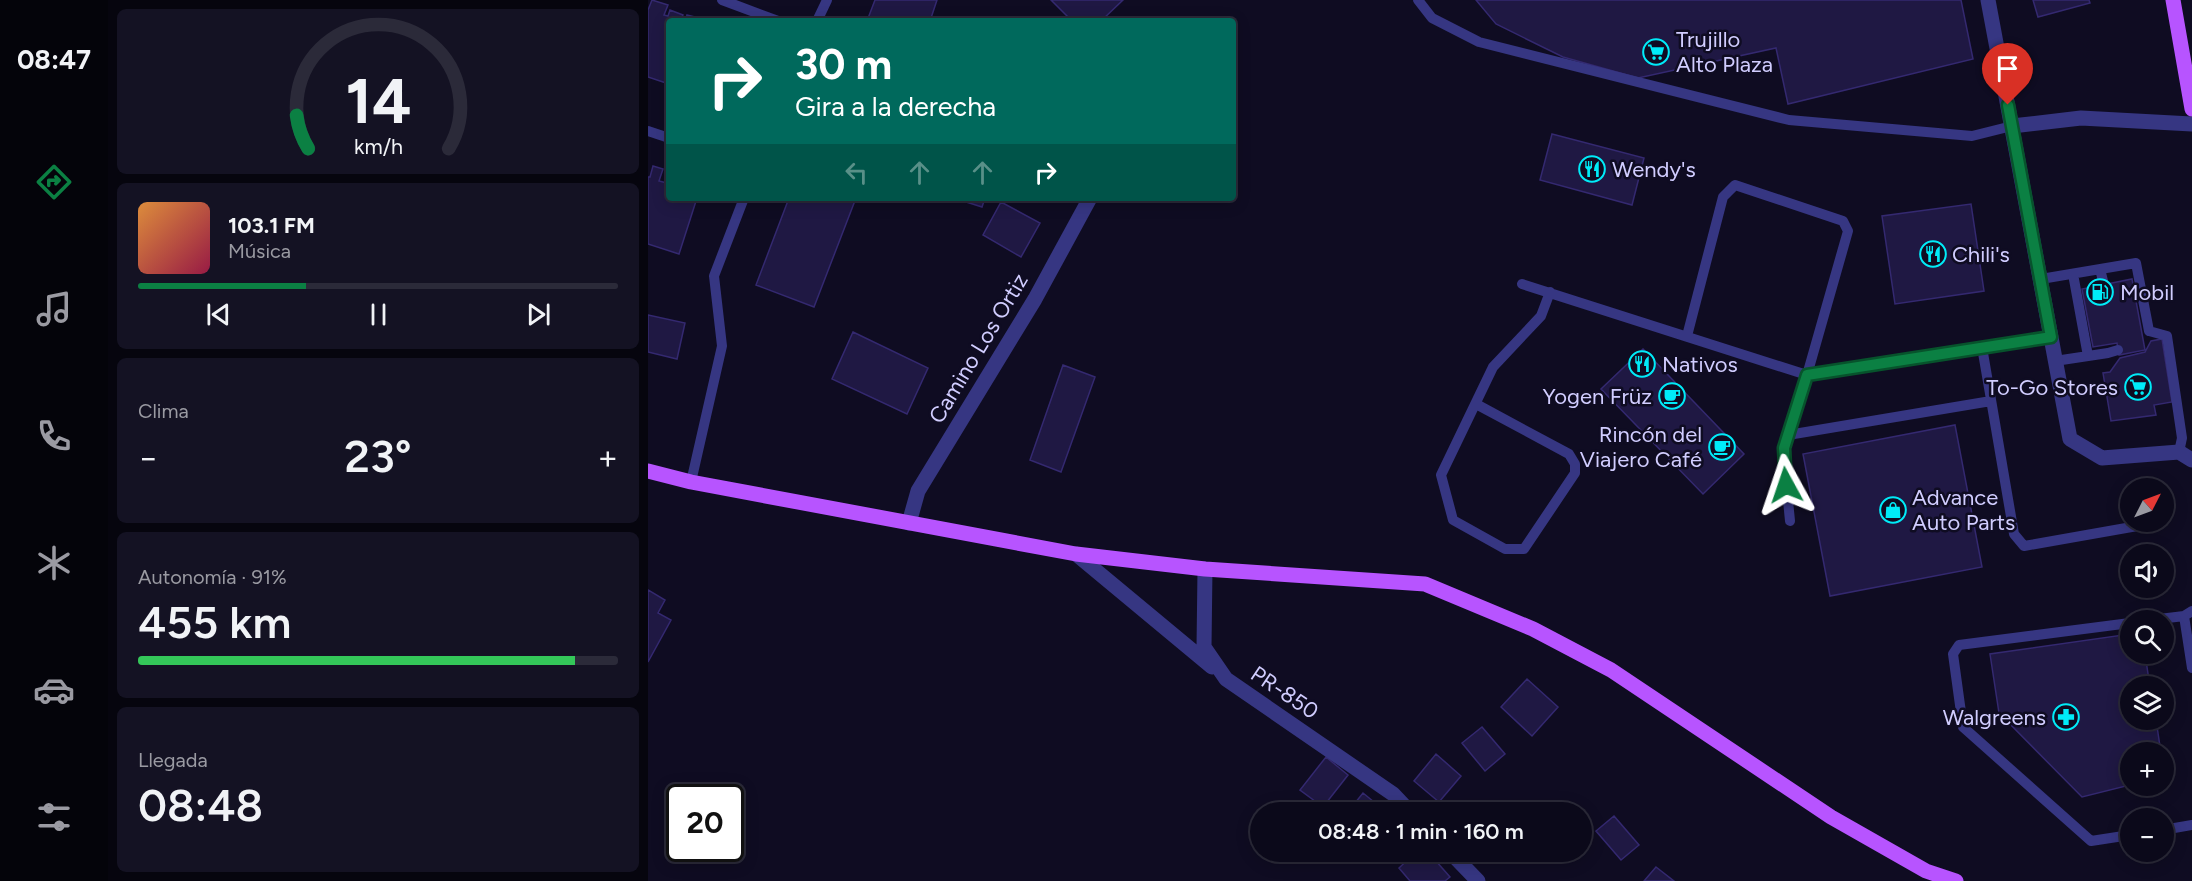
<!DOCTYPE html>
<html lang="es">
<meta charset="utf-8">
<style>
:root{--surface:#0b091a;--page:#141223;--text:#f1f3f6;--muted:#9a9aa2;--line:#2b2a39;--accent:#0b8043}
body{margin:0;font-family:Figtree,sans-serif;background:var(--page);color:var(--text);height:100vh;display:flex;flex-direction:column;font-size:22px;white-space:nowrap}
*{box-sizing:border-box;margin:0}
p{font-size:20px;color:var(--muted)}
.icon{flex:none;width:33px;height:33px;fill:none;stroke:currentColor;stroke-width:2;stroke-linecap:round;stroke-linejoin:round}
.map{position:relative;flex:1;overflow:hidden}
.sheet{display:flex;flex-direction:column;gap:9px;padding:9px;background:#06050e;width:540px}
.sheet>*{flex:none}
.guide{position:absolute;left:18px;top:18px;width:570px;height:183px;border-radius:6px;box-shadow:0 3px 15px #0003,0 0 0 2px var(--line);background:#00695c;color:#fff;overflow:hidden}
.needle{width:39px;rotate:48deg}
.buttons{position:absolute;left:1472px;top:478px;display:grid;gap:12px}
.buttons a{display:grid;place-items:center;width:54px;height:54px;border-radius:50%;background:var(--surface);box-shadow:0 3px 15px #0003,0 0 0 2px var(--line);font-size:30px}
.speed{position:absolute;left:18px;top:784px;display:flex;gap:12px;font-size:30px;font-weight:700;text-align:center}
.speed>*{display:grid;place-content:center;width:78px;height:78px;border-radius:50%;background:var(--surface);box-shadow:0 3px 15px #0003,0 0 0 2px var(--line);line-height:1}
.speed .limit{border:3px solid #111;border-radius:9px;background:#fff;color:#111}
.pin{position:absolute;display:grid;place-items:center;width:51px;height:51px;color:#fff;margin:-62px -26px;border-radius:50% 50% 50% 0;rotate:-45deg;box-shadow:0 0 6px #0007}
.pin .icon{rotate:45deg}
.me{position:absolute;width:66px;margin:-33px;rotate:355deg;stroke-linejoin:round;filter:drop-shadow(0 0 4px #0008)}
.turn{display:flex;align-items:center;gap:21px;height:126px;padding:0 30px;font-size:27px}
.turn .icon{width:78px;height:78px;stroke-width:2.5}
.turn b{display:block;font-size:42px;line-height:51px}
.lanes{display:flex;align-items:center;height:57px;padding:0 30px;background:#0003;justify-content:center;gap:30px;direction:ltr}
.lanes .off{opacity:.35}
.big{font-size:45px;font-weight:600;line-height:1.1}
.sheet .widget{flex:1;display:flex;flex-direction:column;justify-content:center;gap:9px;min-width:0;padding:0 21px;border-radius:9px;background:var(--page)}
.sheet .dial{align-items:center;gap:0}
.dial svg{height:156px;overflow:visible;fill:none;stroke:var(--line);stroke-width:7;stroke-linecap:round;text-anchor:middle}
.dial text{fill:var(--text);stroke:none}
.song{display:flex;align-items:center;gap:18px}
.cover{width:72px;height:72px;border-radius:9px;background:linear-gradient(135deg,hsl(30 70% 55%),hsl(340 70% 35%))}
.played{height:6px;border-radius:3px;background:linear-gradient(90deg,var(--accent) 35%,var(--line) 35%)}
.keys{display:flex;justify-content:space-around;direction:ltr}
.heat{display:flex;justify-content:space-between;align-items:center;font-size:33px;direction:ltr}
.charge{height:9px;border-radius:4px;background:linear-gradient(90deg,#34c759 91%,var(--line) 0)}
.trip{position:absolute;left:602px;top:802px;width:342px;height:60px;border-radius:30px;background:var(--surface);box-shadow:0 3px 15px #0003,0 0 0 2px var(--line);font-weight:600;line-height:60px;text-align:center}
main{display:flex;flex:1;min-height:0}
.dock{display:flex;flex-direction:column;width:108px;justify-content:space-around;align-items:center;background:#04040a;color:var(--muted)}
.dock .icon{width:42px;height:42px}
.dock .active{color:var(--accent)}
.dock b{font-size:27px;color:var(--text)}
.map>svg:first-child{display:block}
.building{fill:#1f1843;stroke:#342970;stroke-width:1.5}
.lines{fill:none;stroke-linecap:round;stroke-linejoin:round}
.service{stroke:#363682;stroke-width:10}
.minor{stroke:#363682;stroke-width:15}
.tertiary{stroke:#363682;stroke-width:15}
.primary{stroke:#b754ff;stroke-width:15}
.route-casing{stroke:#07532c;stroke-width:15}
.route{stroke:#0b8043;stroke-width:10}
.labels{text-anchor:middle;stroke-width:5;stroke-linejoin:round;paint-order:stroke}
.poi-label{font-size:22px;fill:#d1cdff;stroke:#0f0c22;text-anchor:start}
.street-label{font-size:22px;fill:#d1cdff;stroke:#0f0c22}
</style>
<main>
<nav class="dock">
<b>08:47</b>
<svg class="icon active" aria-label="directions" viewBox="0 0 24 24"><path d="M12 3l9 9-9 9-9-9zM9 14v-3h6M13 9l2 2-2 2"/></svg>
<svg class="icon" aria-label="music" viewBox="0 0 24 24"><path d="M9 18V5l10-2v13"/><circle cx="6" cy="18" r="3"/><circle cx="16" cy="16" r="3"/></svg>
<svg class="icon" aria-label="phone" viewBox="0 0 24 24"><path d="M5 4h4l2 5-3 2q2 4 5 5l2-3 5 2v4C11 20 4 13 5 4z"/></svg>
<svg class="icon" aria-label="climate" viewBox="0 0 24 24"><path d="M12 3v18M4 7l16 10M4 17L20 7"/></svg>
<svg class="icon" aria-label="car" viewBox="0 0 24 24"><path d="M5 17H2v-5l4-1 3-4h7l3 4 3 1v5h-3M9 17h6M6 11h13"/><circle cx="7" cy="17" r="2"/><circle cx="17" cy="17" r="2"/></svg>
<svg class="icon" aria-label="filters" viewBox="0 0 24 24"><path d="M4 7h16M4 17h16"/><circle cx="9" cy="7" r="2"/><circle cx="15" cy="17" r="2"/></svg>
</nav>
<section class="sheet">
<div class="widget dial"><svg viewBox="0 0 100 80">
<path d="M14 69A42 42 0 1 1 86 69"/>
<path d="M14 69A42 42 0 0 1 8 52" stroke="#0b8043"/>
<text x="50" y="56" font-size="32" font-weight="700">14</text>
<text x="50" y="72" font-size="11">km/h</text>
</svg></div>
<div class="widget">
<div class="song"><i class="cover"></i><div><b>103.1 FM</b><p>Música</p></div></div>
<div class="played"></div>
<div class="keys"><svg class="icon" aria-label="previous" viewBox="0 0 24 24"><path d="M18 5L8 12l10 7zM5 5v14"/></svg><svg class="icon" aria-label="pause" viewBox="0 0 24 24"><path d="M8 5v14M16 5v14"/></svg><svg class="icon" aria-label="next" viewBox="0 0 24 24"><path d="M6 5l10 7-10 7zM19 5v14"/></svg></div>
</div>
<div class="widget"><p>Clima</p>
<div class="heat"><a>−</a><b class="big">23°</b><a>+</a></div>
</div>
<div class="widget"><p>Autonomía · 91%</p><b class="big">455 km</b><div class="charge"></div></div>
<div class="widget"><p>Llegada</p><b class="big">08:48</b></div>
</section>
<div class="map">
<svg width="1544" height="881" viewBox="0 0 1544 881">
<rect width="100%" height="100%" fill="#0f0c22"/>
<!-- building -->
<path class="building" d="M4 0 20 5 16 15 20 16 22 10 35 15 33 20 35 21H21V72L18 83 0 77V10Z
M227 0H289L282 21H219Z
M403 0H475L453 21H424Z
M828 0H1313L1325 59 1140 104 1128 48 990 78 915 57 848 24Z
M1385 0H1441L1442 3 1390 17Z
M39 15 51 18 50 21H37Z
M904 134 996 158 984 205 892 180Z
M5 166 15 169 11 181 19 183 21 177V198H49L31 254 0 244V177H2Z
M141 198H208L166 307 108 285Z
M316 198H337L334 207 315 201Z
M353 202 392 223 373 257 335 235Z
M1323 204 1336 291 1247 304 1234 216Z
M1484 279 1497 350 1471 355 1469 343 1445 347 1434 289Z
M0 315 37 323 29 359 0 352Z
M205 332 280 368 259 414 184 379Z
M1514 339 1524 402 1506 405 1508 415 1463 421 1455 373 1462 372 1472 358 1497 352 1503 341Z
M995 349 1096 454 1055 494 953 389Z
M415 365 447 377 413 472 382 460Z
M1307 425 1334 567 1182 596 1155 454Z
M0 590 17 600 10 613 23 620 0 662Z
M1482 634V654H1497L1502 687H1482V720H1508L1513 753H1482V785L1434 797 1351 713 1342 654Z
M879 679 910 707 884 736 853 707Z
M834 727 857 754 837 771 814 743Z
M788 754 813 776 791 802 766 781Z
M678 757 700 775 675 807 652 790Z
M715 793 737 811 735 813H699Z
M966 816 991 845 973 860 948 831Z
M740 852H754L746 859Z
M768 852H780L802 877 797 881H762L751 868Z
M1008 867 1026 881H996Z"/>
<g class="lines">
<!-- service -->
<path class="service" d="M74 0 130 21
M770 0 784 18 831 42 1141 120 1324 136 1364 126
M169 21 179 0
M0 131 21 138
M1452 269 1456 285
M1425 274 1440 356
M1393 279 1488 263 1501 331
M874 284 1159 375 1403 337
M1501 331 1519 336 1534 438 1531 452
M1039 336 1075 197 1087 185 1195 221 1200 231 1159 375 1135 449 1142 521
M1334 347 1366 534 1376 546 1512 522
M1407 361 1460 353 1470 350
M828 404 921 454 927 464V473L876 549H857L805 520 793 475 845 367 893 316 902 292
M1140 435 1343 401
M43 482 74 346 66 276 96 198
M1536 616 1544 668
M1495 621 1536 616 1544 611
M1482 623 1311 645 1305 654 1315 727 1443 841 1482 835
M1515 830 1544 825"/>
<!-- minor -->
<path class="minor" d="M1340 0 1422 439 1454 458 1531 452 1544 460
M1364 126 1433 118 1544 124
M261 523 270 491 387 299 442 198"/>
<!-- tertiary -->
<path class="tertiary" d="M428 554 564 667
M557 569 556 647 578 679 745 794 763 813
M802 852 830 881"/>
<!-- primary -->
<path class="primary" d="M1525 0 1544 109
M0 471 43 482 428 554 557 569 777 584 885 629 963 670 1183 817 1278 871 1308 881"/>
</g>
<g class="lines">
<!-- route casing -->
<g class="route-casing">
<path id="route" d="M1138 485 1136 448 1159 375 1403 337 1360 105"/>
</g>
<!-- route -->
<use href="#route" class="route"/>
</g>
<!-- icons -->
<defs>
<g id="supermarket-ring" transform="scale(1.35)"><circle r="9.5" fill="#0f0c22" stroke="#00ebf8" stroke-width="1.5"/><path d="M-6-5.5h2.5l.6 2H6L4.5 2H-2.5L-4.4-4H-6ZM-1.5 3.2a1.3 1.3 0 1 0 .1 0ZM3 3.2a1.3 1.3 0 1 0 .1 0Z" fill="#00ebf8"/></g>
<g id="restaurant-ring" transform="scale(1.35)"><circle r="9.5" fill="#0f0c22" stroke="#00ebf8" stroke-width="1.5"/><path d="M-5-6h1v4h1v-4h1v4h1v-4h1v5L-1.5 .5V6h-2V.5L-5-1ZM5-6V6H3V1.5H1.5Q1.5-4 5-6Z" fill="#00ebf8"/></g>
<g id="fuel-ring" transform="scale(1.35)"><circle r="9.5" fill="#0f0c22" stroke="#00ebf8" stroke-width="1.5"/><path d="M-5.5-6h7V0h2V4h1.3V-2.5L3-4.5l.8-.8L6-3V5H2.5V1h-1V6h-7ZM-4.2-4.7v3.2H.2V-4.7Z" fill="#00ebf8"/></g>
<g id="cafe-ring" transform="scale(1.35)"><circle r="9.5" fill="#0f0c22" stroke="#00ebf8" stroke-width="1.5"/><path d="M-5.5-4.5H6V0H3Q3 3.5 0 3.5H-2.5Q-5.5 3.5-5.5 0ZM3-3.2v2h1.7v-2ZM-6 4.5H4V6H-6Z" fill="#00ebf8"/></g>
<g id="shop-ring" transform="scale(1.35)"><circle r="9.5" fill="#0f0c22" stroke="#00ebf8" stroke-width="1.5"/><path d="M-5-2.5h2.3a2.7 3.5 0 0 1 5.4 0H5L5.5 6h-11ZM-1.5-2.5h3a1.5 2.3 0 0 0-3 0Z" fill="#00ebf8"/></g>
<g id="pharmacy-ring" transform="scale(1.35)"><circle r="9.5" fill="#0f0c22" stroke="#00ebf8" stroke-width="1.5"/><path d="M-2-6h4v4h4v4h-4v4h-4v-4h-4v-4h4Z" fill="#00ebf8"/></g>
</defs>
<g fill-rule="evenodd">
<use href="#supermarket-ring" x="1008" y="52"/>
<use href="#restaurant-ring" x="944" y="169"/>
<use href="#restaurant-ring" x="1285" y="254"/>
<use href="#fuel-ring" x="1452" y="292"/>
<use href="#restaurant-ring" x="994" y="364"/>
<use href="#supermarket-ring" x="1490" y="387"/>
<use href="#cafe-ring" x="1024" y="396"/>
<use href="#cafe-ring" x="1074" y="447"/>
<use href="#shop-ring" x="1245" y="510"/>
<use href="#pharmacy-ring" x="1418" y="717"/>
</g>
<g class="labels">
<!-- poi labels -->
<g class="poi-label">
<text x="1028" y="47">Trujillo<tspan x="1028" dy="25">Alto Plaza</tspan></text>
<text x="964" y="177">Wendy's</text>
<text x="1304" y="262">Chili's</text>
<text x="1472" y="300">Mobil</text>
<text x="1014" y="372">Nativos</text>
<text x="1470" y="395" text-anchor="end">To-Go Stores</text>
<text x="1004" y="404" text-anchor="end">Yogen Früz</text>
<text x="1054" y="442" text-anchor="end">Rincón del<tspan x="1054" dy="25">Viajero Café</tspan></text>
<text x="1264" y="505">Advance<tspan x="1264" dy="25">Auto Parts</tspan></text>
<text x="1398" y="725" text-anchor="end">Walgreens</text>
</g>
<!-- street labels -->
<g class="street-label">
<text transform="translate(330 348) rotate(-59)" y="8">Camino Los Ortiz</text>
<text transform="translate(637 692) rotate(34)" y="8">PR-850</text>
</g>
</g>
</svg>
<div class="buttons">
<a><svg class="needle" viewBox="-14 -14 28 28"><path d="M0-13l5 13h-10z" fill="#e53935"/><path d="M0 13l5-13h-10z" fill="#9a9aa2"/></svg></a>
<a><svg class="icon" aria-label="sound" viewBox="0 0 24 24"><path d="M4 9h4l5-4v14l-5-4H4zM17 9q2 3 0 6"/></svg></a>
<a><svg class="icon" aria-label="search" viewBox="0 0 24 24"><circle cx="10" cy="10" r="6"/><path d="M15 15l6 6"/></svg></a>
<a><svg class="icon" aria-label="layers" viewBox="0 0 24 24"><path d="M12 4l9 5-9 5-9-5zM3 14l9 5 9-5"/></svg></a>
<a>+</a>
<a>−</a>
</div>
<div class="speed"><div class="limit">20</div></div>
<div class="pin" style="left:1360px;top:105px;background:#d93025"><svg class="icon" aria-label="arrive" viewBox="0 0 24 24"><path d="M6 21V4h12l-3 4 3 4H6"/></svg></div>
<svg class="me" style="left:1138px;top:485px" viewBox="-20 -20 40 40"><path d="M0-17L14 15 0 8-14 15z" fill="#0b8043" stroke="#fff" stroke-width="4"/></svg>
<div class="trip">08:48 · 1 min · 160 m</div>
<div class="guide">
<div class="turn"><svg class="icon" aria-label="right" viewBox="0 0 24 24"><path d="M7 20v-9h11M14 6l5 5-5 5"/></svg><div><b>30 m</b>Gira a la derecha</div></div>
<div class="lanes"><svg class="icon off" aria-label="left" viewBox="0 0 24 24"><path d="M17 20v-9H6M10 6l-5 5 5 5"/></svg><svg class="icon off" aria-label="ahead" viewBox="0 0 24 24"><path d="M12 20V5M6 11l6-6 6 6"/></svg><svg class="icon off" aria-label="ahead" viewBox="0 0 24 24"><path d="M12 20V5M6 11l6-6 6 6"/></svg><svg class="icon" aria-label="right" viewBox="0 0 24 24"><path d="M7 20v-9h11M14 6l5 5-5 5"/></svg></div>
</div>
</div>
</main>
